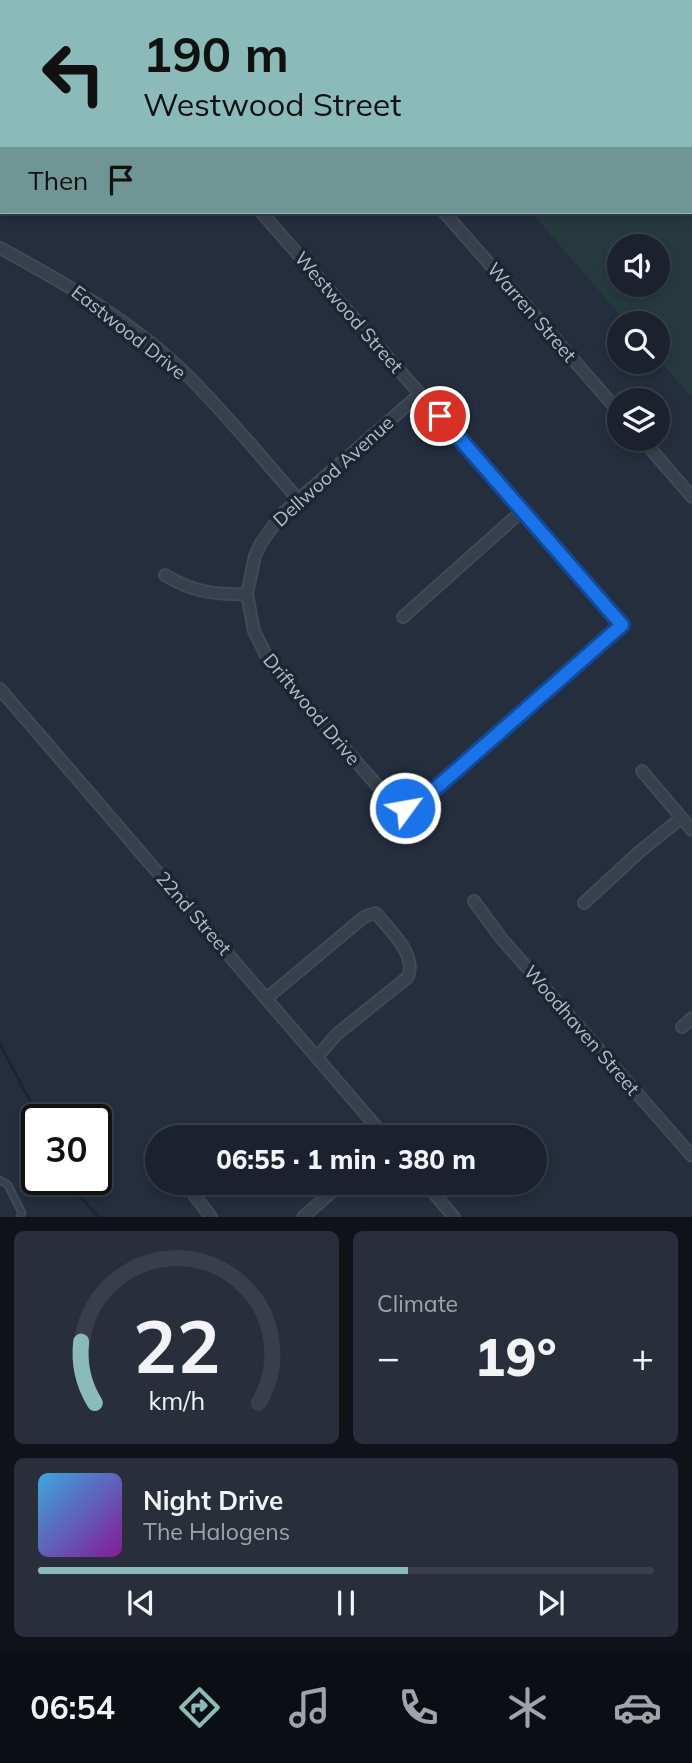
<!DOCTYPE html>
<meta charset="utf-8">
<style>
:root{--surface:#1b222e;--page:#282f3a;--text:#f1f3f6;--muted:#a0a4aa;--line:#393f4a;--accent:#8bbbb9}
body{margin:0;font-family:Mulish,sans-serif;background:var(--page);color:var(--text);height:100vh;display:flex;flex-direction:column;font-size:26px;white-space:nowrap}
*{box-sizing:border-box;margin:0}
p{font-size:23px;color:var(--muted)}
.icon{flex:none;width:38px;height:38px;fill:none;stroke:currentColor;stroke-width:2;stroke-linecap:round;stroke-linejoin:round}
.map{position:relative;height:1217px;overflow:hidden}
.side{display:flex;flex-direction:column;gap:14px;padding:14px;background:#0f1319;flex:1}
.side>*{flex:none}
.hud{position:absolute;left:0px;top:0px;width:693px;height:214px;box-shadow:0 4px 10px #0003,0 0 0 2px var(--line);background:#8bbbb9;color:#111;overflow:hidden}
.controls{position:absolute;left:607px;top:234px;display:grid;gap:14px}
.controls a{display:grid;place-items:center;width:63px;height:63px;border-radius:50%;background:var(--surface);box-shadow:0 4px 10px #0003,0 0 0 2px var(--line);font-size:35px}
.speed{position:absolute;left:21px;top:1104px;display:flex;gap:14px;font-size:35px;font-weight:700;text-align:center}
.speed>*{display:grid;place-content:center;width:91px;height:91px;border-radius:50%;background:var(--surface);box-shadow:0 4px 10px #0003,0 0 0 2px var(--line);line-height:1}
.speed .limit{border:4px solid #111;border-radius:10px;background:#fff;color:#111}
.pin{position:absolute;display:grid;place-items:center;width:60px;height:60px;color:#fff;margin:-30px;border:4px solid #fff;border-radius:50%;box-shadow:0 2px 7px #0007}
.me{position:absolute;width:77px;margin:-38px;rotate:58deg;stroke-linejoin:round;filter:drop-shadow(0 0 5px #0008)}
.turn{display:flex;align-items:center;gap:24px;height:147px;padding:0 28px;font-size:32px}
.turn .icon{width:91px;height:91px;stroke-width:2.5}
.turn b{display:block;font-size:49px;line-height:60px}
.then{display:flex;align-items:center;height:66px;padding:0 28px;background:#0003;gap:14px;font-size:26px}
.big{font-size:52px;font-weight:800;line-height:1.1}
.side .widget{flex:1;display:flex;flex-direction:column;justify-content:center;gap:10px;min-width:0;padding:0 24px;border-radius:10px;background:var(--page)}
.side .dial{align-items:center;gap:0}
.dial svg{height:182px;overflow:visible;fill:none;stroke:var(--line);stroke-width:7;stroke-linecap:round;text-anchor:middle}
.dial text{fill:var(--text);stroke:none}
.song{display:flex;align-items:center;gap:21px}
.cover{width:84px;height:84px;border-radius:10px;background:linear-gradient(135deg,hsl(200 70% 55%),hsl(290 70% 35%))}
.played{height:7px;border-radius:4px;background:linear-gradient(90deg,var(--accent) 60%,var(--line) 60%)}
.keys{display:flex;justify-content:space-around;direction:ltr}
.heat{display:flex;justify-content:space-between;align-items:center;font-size:38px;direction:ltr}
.side .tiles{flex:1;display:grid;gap:14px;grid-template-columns:1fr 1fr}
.widget:last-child{grid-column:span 2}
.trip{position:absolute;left:145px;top:1125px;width:402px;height:70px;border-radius:35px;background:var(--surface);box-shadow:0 4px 10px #0003,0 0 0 2px var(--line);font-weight:800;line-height:70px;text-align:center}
.tabs{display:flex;height:112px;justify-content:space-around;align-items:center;background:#0b0e12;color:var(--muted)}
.tabs .icon{width:49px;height:49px}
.tabs .selected{color:var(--accent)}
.tabs b{font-size:32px;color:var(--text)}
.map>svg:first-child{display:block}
.green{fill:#263a3e;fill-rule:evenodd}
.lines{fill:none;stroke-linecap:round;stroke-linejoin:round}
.stream{stroke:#17253b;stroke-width:2.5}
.service-casing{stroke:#414956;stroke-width:9}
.minor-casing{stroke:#414956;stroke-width:14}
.tertiary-casing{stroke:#414956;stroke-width:16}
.service{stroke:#38404d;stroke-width:5}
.minor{stroke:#38404d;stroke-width:10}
.tertiary{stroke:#38404d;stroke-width:12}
.route-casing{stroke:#114b97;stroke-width:18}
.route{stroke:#1a73e8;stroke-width:12}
.labels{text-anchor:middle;stroke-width:7;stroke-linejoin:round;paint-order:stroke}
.street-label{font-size:19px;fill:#b4bbc8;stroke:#1d2532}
</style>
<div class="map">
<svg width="692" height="1217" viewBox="0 0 692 1217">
<rect width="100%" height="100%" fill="#242e3d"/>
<!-- green -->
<path class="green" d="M691 84 692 85V398L658 359V324H628L531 212H691ZM620 247H658V285H620Z"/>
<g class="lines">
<!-- stream -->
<path class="stream" d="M626 0 627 2
M691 75 692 76
M0 1044 40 1120
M70 1180 76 1192 99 1217"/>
<!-- service casing -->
<g class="service-casing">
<path id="service" d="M0 1180 8 1185 22 1213 20 1217"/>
</g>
<!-- minor casing -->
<g class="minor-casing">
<path id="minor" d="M198 0 200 2
M638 0 639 2
M0 35 2 36
M691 62 692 63
M261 212 622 625 419 803 405 808 391 801 271 665 254 631 247 594 255 556 261 543 282 514 420 394
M444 212 620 413
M0 248C65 283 129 320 183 371 224 411 260 456 298 499
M642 439 692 497
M165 575C192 592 216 595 247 594
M403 617 522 511
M0 689 386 1138
M642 771 692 830
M474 901 501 938 692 1156
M584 903 638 853 681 818
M267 998 364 917 375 913 377 914C390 931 417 954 408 977L337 1034 317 1057
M682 1027 692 1018
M185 1183 211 1217
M425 1183 454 1217
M303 1217 342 1183"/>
</g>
<!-- tertiary casing -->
<g class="tertiary-casing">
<path id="tertiary" d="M103 2 105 0
M0 158 2 155"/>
</g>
<!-- service -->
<use href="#service" class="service"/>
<!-- minor -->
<use href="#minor" class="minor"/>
<!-- tertiary -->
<use href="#tertiary" class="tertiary"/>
</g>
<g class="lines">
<!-- route casing -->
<g class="route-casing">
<path id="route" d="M405 808 419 803 622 625 440 416"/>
</g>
<!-- route -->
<use href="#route" class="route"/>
</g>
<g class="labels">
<!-- street labels -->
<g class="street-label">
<text transform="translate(349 312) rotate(49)" y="7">Westwood Street</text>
<text transform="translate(532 312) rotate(49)" y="7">Warren Street</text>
<text transform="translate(129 332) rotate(38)" y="7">Eastwood Drive</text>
<text transform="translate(333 471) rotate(-42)" y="7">Dellwood Avenue</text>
<text transform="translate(312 709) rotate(50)" y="7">Driftwood Drive</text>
<text transform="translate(194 913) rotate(49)" y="7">22nd Street</text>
<text transform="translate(582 1030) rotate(49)" y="7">Woodhaven Street</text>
</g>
</g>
</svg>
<div class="controls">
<a><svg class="icon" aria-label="sound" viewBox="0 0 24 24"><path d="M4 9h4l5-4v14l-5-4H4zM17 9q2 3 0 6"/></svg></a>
<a><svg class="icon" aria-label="search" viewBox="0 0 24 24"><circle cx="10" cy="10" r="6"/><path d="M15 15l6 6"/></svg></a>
<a><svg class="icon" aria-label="layers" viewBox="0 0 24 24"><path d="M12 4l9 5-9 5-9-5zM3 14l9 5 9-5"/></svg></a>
</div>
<div class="speed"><div class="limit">30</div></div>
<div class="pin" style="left:440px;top:416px;background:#d93025"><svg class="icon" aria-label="arrive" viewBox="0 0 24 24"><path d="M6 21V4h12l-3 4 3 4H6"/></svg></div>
<svg class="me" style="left:405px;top:808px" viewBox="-20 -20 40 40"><circle r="17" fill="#1a73e8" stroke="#fff" stroke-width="3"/><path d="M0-11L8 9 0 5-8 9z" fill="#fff"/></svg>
<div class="trip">06:55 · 1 min · 380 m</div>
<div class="hud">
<div class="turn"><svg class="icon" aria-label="left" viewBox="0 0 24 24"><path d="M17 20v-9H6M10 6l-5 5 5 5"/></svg><div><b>190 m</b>Westwood Street</div></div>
<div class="then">Then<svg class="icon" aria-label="arrive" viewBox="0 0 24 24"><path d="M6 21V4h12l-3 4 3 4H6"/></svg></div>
</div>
</div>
<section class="side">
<div class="tiles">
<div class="widget dial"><svg viewBox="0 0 100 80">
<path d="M14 69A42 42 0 1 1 86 69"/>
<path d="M14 69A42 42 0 0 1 8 42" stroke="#8bbbb9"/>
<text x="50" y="56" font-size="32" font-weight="700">22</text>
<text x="50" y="72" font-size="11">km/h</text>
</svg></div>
<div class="widget"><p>Climate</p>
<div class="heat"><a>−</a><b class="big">19°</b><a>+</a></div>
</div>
<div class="widget">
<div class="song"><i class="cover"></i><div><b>Night Drive</b><p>The Halogens</p></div></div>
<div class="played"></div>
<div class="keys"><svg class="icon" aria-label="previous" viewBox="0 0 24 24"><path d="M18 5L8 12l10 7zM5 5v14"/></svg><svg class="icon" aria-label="pause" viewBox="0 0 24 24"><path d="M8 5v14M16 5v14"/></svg><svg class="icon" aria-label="next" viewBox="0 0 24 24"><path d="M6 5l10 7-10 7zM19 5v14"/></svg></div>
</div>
</div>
</section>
<nav class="tabs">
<b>06:54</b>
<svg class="icon selected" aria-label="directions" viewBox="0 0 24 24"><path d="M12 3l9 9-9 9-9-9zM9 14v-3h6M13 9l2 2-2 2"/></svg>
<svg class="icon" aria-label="music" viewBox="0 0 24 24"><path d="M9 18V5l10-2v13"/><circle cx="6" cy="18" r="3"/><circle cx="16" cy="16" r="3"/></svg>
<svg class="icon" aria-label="phone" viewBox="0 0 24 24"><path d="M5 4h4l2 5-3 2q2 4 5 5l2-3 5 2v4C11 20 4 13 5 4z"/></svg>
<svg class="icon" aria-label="climate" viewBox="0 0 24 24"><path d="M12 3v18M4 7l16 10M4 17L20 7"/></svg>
<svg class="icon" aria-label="car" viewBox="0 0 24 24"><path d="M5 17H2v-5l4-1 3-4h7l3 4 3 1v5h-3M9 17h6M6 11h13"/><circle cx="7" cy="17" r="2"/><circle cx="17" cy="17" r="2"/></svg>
</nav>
